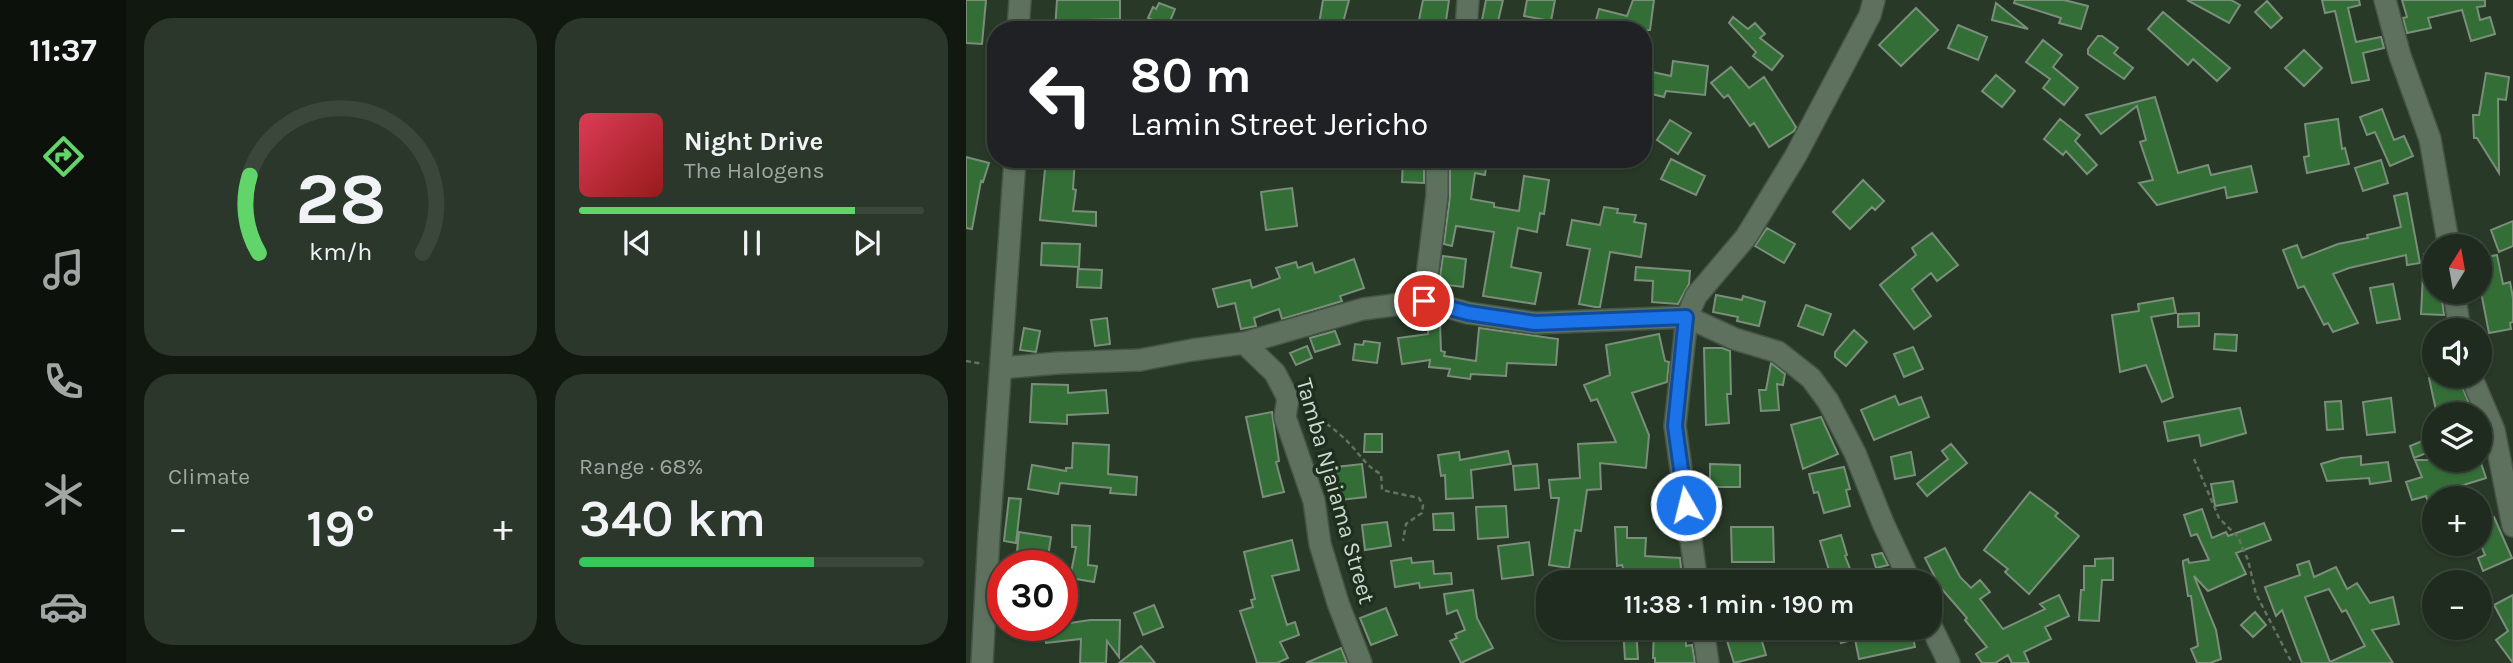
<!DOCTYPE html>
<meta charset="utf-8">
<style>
:root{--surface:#1e2b1e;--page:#2b372b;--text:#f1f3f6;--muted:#a1a7a4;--line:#3c473c;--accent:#61d46a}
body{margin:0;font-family:Karla,sans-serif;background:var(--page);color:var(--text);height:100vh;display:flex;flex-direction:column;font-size:26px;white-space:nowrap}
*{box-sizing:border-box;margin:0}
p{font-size:23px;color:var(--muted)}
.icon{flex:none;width:38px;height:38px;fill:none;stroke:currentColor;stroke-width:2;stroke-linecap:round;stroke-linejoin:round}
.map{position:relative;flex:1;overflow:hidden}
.side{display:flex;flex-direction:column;gap:18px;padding:18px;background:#101810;width:840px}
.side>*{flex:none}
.guide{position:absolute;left:21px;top:21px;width:665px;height:147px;border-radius:28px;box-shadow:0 2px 5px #0004,0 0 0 2px var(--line);background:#202124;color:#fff;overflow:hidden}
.needle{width:46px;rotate:11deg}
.controls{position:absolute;left:1456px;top:234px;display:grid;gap:14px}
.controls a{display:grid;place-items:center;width:70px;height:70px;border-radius:50%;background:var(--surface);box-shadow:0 2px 5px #0004,0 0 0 2px var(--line);font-size:35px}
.speed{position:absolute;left:21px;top:550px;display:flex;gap:14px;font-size:35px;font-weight:700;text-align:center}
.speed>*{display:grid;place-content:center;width:91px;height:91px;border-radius:50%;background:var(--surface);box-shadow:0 2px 5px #0004,0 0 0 2px var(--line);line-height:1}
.speed .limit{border:10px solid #d22;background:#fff;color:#111}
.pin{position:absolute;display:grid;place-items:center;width:60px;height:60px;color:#fff;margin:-30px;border:4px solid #fff;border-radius:50%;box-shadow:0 2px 7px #0007}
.me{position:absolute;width:77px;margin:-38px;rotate:352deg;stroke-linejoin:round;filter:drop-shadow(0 0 5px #0008)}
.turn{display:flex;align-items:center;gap:24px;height:147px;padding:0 28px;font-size:32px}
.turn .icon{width:91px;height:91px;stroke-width:2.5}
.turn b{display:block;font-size:49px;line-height:60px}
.big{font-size:52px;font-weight:600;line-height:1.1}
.side .widget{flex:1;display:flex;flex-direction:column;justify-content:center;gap:10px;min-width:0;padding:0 24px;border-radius:28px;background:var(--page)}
.side .dial{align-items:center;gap:0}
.dial svg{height:182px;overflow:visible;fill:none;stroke:var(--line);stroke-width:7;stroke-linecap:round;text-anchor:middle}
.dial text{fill:var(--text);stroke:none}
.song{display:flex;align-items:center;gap:21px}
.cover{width:84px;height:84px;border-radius:10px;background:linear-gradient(135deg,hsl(350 70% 55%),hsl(0 70% 35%))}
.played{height:7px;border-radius:4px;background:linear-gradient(90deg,var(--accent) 80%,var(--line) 80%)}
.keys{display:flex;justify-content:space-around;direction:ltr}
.heat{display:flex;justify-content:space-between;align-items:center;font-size:38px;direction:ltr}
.charge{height:10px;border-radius:5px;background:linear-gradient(90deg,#34c759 68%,var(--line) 0)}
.side .tiles{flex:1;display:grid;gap:18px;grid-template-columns:repeat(2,1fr)}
.trip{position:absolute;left:570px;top:570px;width:406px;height:70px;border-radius:28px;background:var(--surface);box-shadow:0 2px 5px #0004,0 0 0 2px var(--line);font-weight:600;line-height:70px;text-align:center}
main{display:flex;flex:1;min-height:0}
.dock{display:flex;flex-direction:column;width:126px;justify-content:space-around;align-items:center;background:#0c110c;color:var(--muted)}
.dock .icon{width:49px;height:49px}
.dock .current{color:var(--accent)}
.dock b{font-size:32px;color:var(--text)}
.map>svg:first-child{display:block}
.building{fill:#336e37;stroke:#7a8e7a;stroke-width:2;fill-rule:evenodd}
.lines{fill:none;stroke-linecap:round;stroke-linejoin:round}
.minor-casing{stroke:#455446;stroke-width:24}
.path{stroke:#637263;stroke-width:2.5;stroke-dasharray:5 3.5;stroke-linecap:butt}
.minor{stroke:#5e715e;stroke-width:21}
.route-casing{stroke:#114b97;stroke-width:18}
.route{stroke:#1a73e8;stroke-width:12}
.labels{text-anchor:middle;stroke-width:7;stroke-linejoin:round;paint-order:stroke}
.street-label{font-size:23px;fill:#cfd9ce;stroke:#1e2f1f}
</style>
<main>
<nav class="dock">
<b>11:37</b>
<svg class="icon current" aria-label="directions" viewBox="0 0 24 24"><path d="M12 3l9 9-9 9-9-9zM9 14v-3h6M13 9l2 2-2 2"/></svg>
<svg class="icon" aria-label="music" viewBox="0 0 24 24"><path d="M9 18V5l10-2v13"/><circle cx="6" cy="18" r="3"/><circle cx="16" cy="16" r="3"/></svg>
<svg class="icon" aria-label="phone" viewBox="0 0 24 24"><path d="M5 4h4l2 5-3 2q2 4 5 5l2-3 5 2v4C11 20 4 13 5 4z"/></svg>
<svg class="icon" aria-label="climate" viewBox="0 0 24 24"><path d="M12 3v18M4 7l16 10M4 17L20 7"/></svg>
<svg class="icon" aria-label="car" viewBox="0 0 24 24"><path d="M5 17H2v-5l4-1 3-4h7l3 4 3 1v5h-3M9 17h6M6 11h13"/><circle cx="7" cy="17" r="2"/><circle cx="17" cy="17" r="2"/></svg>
</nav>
<section class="side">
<div class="tiles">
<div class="widget dial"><svg viewBox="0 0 100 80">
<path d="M14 69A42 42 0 1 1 86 69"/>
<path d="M14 69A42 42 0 0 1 10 35" stroke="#61d46a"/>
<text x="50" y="56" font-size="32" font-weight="700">28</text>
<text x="50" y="72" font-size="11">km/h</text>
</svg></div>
<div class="widget">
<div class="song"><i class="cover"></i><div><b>Night Drive</b><p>The Halogens</p></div></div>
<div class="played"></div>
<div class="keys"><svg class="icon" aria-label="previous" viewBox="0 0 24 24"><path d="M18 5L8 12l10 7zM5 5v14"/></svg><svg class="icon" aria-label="pause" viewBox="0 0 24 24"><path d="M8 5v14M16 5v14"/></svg><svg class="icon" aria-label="next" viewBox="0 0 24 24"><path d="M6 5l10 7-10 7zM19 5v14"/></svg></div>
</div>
<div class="widget"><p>Climate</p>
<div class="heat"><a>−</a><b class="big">19°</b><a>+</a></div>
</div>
<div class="widget"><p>Range · 68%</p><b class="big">340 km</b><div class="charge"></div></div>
</div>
</section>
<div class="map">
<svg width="1547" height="663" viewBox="0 0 1547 663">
<rect width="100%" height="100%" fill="#283928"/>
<!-- building -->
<path class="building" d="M0 0H20L16 44 0 43Z
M91 0H154V19L121 20 120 30H89Z
M357 0H383L375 30H352Z
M457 0H483L479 28 452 25Z
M520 0H537L530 30H514Z
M561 0H589L585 21 558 16Z
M667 0H688L684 30H653L629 24 633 9 661 16Z
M1049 0H1098L1122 6 1115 29 1093 23 1095 18 1048 3Z
M1221 0H1265L1274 5 1263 23Z
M1356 0H1393L1394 5 1382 8 1390 42 1415 37 1418 48 1397 53 1403 80 1386 83 1369 11 1359 13Z
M1436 0H1519V6L1511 7 1514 20 1524 17 1529 34 1505 41 1496 10 1462 18 1465 28 1441 33 1437 18 1441 17Z
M1301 1 1316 18 1305 28 1289 12Z
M193 3 209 9 202 26 182 18 187 7 190 9Z
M1030 3 1062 29 1026 20Z
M950 8 972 30 935 66 913 45Z
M1197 12 1264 68 1251 81 1227 59 1222 65 1182 29Z
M767 17 782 29 789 23 799 34 794 38 817 56 806 70 787 56 790 52 763 23Z
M992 25 1021 37 1012 60 982 48Z
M1132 36H1136L1152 48 1148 53 1167 68 1158 79 1122 54V49Z
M1077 40 1096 55 1087 67 1112 88 1098 105 1077 88 1084 79 1060 62Z
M1338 50 1356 68 1338 86 1319 68Z
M707 61 742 66 739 95 700 91 698 97 677 92V70L705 76Z
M765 67 783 88 798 77 830 127 828 131 803 147 788 123 784 126 762 95 758 98 745 83Z
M1520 73 1543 77 1540 100 1532 99 1533 173 1511 138H1508L1507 115H1513Z
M1030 75 1049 91 1036 107 1016 91Z
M1189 97 1212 173 1242 165 1245 175 1285 166 1291 192 1261 198 1259 187 1191 205 1173 183 1187 180 1174 142 1180 140 1171 106 1135 134 1120 115Z
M1416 109 1428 140 1438 136 1447 156 1424 166 1409 132 1401 135 1394 117Z
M1094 119 1114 135 1109 141 1131 165 1121 174 1100 151 1097 155 1078 139Z
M1372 119 1376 149 1379 148 1383 164 1341 173 1338 157 1343 156 1339 124Z
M704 120 725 133 712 154 691 140Z
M0 157 23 163 17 182 15 181 6 229 0 228Z
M80 159H109L107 189 110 190 107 211 130 212V226L74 220Z
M487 159 521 161 519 175 509 173 505 199 528 203V207L553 211 558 176 583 180 578 214 574 213 571 232 552 228 545 267 575 273 569 304 517 296 528 232 490 226 486 246 478 244 484 196V163Z
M705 159 739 176 730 195 695 179Z
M437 160 458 162V183L436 182Z
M1415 160 1422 183 1397 191 1389 168Z
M897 180 918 201 909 210 906 207 884 229 867 212Z
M326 188 331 226 300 230 295 192Z
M1441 193 1454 263 1441 265 1440 255 1383 268 1367 274 1392 323 1367 332 1362 323 1358 325 1338 286 1332 288 1317 250 1331 245 1336 258 1372 244 1402 238 1401 235 1435 227 1428 196Z
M638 207 652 209 651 213 670 215 668 222 680 224 675 257 644 252 634 307H629L613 304 624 249 601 245 606 220 634 225Z
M1547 221V246L1533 252 1525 230Z
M801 228 829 244 818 263 789 246Z
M966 233 992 265 971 281 965 273 946 289 965 316 948 329 914 285 950 255 946 248Z
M76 243 114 244 113 267 75 265Z
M1458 254 1468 255V292H1475L1478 315 1455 314Z
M1531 255 1537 284 1544 282 1547 298V322L1544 323 1545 329 1523 333 1514 287V258Z
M477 256 500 259 497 287 473 284Z
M388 259 398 288 374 296 376 301 316 319 313 309 288 318 290 326 275 329 269 303 252 307 247 289 284 280 286 288 314 278 310 268 330 262 332 268 346 263 349 273Z
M670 267 724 271 723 284 712 304 686 302 687 281 669 280Z
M112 269 136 270 135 288 111 287Z
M1427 284 1434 319 1411 323 1404 288Z
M750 295 776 300 777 296 799 302 793 326 771 321 772 317 747 312Z
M1207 298 1210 313 1185 317 1207 397 1196 402 1180 365 1154 372 1146 315 1173 311 1172 304Z
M840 305 865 314 857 335 832 326Z
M1233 313V326L1212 327V314Z
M141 318 144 344 129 346 125 320Z
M474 322 475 351 479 352 478 356 510 361 513 328 592 339 590 365 541 363 540 376 505 374 504 379 482 376 484 369 463 367 464 360 436 364 432 338 462 334V323Z
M58 328 74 331 70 352 54 350Z
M888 330 901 342 880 366 869 357V352Z
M369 331 374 344 349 352 344 338Z
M693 334 699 361 703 362 701 382 666 393 683 435 680 468 634 463 635 489 621 490 615 531 609 530 603 568 583 565 593 498H585L583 480 614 478 612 444 650 442 631 399 625 401 618 385 644 375 640 345Z
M1249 334 1271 335 1270 351 1248 349Z
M398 341 414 343 411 363 387 360 389 344 397 345Z
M341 346 346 358 330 365 324 353Z
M947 347 957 369 938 377 928 354Z
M738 348H756L764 351 765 394H761L763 423 740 425Z
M805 363 819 374 817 385 811 384 813 410 795 411 793 390H800Z
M1470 376H1492L1507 413 1471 415 1463 378Z
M66 384 102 385V393L140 390 142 413 101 415V424L64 422Z
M929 396 933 405 955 397 963 417 908 440 895 410Z
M1425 398 1429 432 1401 435 1397 402Z
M1375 401 1377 429 1361 430 1359 402Z
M1274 408 1280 433 1235 446 1233 435 1202 441 1198 422Z
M306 412 313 461 310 462 318 492 297 497 280 417Z
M855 417 872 454 837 469 825 425Z
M399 434H416V452H398Z
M1468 436V450L1448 458 1444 446Z
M107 443 143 445 142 474 171 477 170 495 144 493 145 488 94 483 92 494 62 489 66 465 100 471V468H106Z
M985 444 1001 463 961 496 951 484 982 459 976 451Z
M542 451 545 464 505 470 507 498 480 499 479 475 475 476 472 455 493 452 494 460Z
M945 452 949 475 929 479 925 457Z
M1395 456V465L1422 462 1425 481 1404 484 1403 478 1361 481 1355 464 1375 458Z
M1449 460H1514L1520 478 1488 488 1491 499H1461L1460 496 1446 500 1440 482 1456 477Z
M396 464 400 497 374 500 370 467Z
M571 464 573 488 549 490 547 466Z
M744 464 774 465V487H744Z
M878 467 884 489 880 490 884 506 858 513 852 492 848 493 843 474Z
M1267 481 1271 502 1249 506 1245 484Z
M1064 492 1092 513 1089 516 1113 536 1063 594 1039 572 1042 569 1018 550Z
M43 498 55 499 50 543 38 541Z
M540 506 542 537 512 539 510 507Z
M1236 509 1246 538 1260 532 1262 536 1298 523 1305 540 1270 553 1280 574 1242 591 1228 576 1250 630 1255 659 1244 663H1231L1225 649 1232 646 1225 596H1222L1217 564V561L1222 559 1223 563 1243 560 1231 534 1225 536 1218 515Z
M487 513 488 530H468L467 514Z
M1528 517 1546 558 1517 571 1512 558 1519 555 1514 543V523Z
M421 522 425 546 399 550 396 525Z
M106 525 124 526 122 565 131 566 128 582 104 578 110 547H106Z
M649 527H661V538H680L679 556 714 558 716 578 691 577V570L658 571 656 565 651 566Z
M765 527H807L808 562H766Z
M53 532 85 537 82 557 51 552Z
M875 535 881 555 879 556 888 579 878 583H867L854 541Z
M326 540 333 570 306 576 321 625 329 622 333 635 314 642 322 658 311 663H291L274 611 287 607 285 600 289 599 278 552Z
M563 542 567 575 536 579 532 546Z
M979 548 994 577 1005 588 1014 580 1024 592 1014 599 1037 629 1079 609 1074 604 1093 595 1103 616 1079 627 1085 639 1058 652 1063 663H1046L1042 655 1029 663H1016L1010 654 1021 647 999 620 1001 618 974 587 959 558Z
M916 553 922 565 910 568 906 555Z
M445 558 446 563 467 561 468 574 485 573 486 584 454 588 453 583 429 587 425 561Z
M1147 558V580H1136L1133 621 1113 620 1115 590H1118V566H1129V559Z
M1343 561 1348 577 1370 567 1381 589 1391 583 1404 603 1427 597 1433 624 1406 630 1427 663H1336L1316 610 1310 616 1299 587 1334 575 1331 565ZM1363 589 1376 612 1380 610 1399 646 1364 662 1339 597Z
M507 590 511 618 527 648 495 663 484 641 491 638 489 634 499 630 491 610 481 614 478 594Z
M1547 595V663L1530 640 1542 631 1528 605Z
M188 605 197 627 177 635 168 613Z
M420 608 431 635 405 645 394 618Z
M1289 612 1300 625 1287 637 1275 625Z
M124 620H154L153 657 141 641 140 663H114L115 639 80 643 78 627Z
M657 628H670L672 659H659Z
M688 628H720V646L726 645 729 663H689V658H687Z
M757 628H792L800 655 768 663Z
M869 628H945L949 647 893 659 889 639 875 643Z
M175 646 189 663H153Z
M375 648 381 663H340Z"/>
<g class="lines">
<!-- minor casing -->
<g class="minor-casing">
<path id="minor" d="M1419 0 1434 56 1464 139 1483 247
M52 30 54 0
M500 30 502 0
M1488 292 1494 331
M458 301 471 195V159
M278 343 309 373 322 398 319 417 348 501 354 544 372 603 395 663
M35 368 92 363 174 360 226 350 278 343 397 309 458 301 502 313 569 323 721 317 769 339 812 352 845 378 862 401 889 453 917 523 945 583
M1505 376 1528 430 1547 526
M731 583 709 426 721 317 730 296 780 237 829 157 904 15 908 0
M964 624 983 663
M737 628 742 663
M16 663 23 535 49 159"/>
</g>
<!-- path -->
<path class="path" d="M0 361 17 364
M339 410C354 418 367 428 379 439 392 451 399 466 415 474L416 490 453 498 457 505 456 513 440 524 437 541
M1228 459 1253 518 1272 537 1282 560 1290 594 1326 663"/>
<!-- minor -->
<use href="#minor" class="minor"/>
</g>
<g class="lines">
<!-- route casing -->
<g class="route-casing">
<path id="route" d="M458 301 502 313 569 323 720 317 709 426 720 505"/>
</g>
<!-- route -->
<use href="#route" class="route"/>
</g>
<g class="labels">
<!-- street labels -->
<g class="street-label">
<text transform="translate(370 491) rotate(74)" y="8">Tamba Njaiama Street</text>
</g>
</g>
</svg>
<div class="controls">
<a><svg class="needle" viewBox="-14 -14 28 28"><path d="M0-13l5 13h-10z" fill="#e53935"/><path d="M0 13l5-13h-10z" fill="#a1a7a4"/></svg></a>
<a><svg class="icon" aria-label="sound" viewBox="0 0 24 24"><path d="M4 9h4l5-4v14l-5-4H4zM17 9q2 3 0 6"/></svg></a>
<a><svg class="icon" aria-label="layers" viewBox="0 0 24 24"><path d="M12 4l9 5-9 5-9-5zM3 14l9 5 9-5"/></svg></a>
<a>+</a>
<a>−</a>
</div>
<div class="speed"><div class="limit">30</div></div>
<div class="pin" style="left:458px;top:301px;background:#d93025"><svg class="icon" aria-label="arrive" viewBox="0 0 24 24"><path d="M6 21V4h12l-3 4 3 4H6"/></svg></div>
<svg class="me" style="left:720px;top:505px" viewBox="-20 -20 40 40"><circle r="17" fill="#1a73e8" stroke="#fff" stroke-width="3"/><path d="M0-11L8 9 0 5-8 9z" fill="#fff"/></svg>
<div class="trip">11:38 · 1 min · 190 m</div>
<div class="guide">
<div class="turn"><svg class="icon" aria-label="left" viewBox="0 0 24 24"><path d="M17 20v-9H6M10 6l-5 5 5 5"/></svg><div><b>80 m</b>Lamin Street Jericho</div></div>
</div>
</div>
</main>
